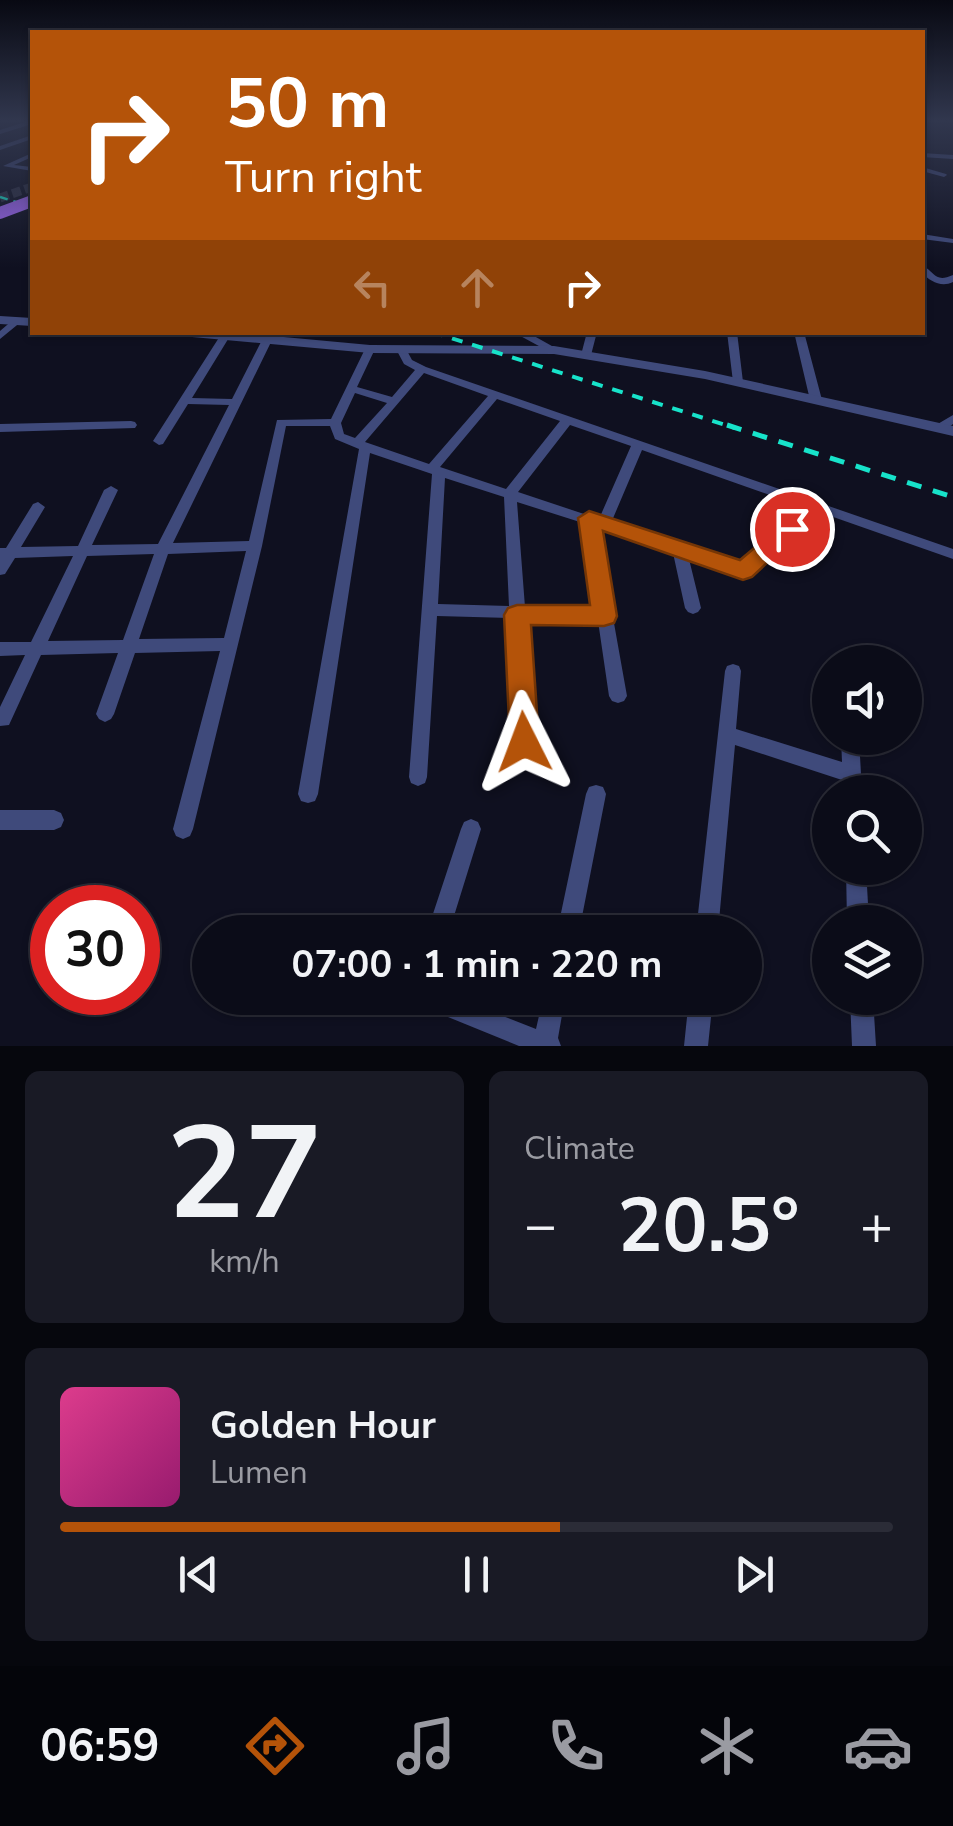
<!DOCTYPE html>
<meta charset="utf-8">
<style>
:root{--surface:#0b0c18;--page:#191a25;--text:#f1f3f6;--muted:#9a9ba2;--line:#2b2c37;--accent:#b45309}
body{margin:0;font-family:"Nunito Sans",sans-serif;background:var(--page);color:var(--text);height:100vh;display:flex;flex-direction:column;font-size:38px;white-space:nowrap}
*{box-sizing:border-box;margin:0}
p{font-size:32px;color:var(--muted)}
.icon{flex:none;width:55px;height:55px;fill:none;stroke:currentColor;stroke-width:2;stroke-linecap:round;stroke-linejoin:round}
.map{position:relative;height:1046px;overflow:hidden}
.sheet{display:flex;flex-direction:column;gap:25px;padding:25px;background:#06070d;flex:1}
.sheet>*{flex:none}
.top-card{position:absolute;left:30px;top:30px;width:895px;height:305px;border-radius:0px;box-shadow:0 2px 8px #0004,0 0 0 2px var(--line);background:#b45309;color:#fff;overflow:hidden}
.controls{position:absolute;left:812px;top:645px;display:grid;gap:20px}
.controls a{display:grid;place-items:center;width:110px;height:110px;border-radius:50%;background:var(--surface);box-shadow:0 2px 8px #0004,0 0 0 2px var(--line);font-size:50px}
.speed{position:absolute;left:30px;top:885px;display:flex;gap:20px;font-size:50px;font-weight:700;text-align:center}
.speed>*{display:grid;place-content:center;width:130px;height:130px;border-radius:50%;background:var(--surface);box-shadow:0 2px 8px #0004,0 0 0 2px var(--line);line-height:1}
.speed .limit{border:15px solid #d22;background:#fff;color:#111}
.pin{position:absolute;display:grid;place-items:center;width:85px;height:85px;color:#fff;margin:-42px;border:5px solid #fff;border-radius:50%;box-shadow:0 2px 10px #0007}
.me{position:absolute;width:110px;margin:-55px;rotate:357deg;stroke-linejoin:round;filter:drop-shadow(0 0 8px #0008)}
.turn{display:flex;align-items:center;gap:35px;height:210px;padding:0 30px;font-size:45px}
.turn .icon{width:130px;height:130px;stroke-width:2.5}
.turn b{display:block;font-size:70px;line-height:85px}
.lanes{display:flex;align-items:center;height:95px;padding:0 30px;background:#0003;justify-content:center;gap:50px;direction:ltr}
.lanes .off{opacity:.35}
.big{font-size:75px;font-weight:700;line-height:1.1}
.sheet .widget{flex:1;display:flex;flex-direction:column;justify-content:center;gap:15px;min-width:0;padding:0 35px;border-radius:15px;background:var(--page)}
.sheet .dial{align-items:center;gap:0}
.dial b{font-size:130px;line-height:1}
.song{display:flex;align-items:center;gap:30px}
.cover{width:120px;height:120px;border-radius:15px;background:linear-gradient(135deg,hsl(330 70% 55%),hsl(320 70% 35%))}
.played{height:10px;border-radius:5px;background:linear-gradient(90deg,var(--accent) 60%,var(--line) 60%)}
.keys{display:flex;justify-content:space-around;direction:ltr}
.heat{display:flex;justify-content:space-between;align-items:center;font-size:55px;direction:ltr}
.sheet .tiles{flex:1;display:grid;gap:25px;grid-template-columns:1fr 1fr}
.widget:last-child{grid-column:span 2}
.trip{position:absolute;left:192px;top:915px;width:570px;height:100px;border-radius:50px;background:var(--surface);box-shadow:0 2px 8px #0004,0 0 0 2px var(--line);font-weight:700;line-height:100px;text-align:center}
.tab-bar{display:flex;height:160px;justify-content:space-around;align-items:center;background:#04050a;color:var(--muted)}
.tab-bar .icon{width:70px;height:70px}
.tab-bar .current{color:var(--accent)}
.tab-bar b{font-size:45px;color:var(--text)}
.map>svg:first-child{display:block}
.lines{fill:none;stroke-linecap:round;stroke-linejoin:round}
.tertiary-tunnel{stroke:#2c2e41;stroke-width:9;stroke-dasharray:9 4;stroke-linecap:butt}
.minor{fill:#3f4a7b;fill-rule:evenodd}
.tertiary{fill:#3f4a7b;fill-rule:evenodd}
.rail-far2{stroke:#17e3ca;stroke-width:2.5;stroke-dasharray:8 6;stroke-linecap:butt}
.rail-far1{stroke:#17e3ca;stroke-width:4;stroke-dasharray:11 10;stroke-linecap:butt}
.rail{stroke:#17e3ca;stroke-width:5;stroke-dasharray:15 12;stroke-linecap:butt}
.primary-bridge{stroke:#9d65f0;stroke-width:12}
.route{fill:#b45309;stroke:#753606;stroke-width:2.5}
</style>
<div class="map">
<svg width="953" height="1046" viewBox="0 0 953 1046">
<rect width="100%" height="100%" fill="#0f1020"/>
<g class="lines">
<!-- tertiary-tunnel -->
<path class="tertiary-tunnel" d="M0 198 32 187"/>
<!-- minor -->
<path class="minor" d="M28 121H32V124L0 134V130Z
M32 135V139L0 150V146Z
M32 153V157L14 165 32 167V171L3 166Z
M922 153 953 155V159L922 157Z
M922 167 946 174 947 175 944 177 922 171Z
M922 234 953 239V243L922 239Z
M922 265C936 273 935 283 953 275V282C941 288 930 281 922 273Z
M14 319 22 321 0 339V331Z
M513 332H527L559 350 558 352H550Z
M587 332H597L591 355 586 358 581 355Z
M727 332H737L743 382 738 385 733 382Z
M794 332H804L822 400 820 402H812L810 400Z
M225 333 230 336 192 398 232 399 262 340 267 337 272 340 173 543 249 541 277 420 331 419 365 349 370 346 375 349 357 387 392 397 415 370 404 364 396 349 401 346 405 347 412 360 426 367 953 549V559L819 512 748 575 743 576 689 559 701 608 698 612 693 614 688 612 685 608 673 553 597 528 627 696 624 701 618 703 612 701 609 696 598 621 525 619 534 742 531 748 525 750 519 748 516 742 510 618 437 616 427 777 425 783 418 786 411 783 409 777 432 474 370 453 318 794 315 801 308 803 301 801 298 794 359 449 335 439 330 426H286L262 546 193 829 190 836 183 839 176 836 173 829 220 651 135 653 114 714 111 719 105 722 99 719 96 714 118 653 41 655 9 725 0 726V707L25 655 0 656V642H31L73 556 15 558 5 574 0 575V548H6L33 504 38 502 45 507 21 547 78 546 104 490 111 486 118 490 92 545 158 544 229 405 188 404 163 444 159 445 153 441 220 336ZM424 373 488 396 429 464 365 442ZM355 393 387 403 355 438 344 434 341 423ZM497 399 560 421 506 489 440 467ZM570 425 631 446 599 519 518 492ZM642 450 807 508 741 565 686 547 684 543H674L611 523ZM445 478 504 497 509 606 438 604ZM517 502 583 523 596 609 525 607ZM246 551 224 638 139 639 168 554ZM154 554 123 640 48 641 87 556Z
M953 415V424L944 431H936L934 428 936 425Z
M131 421 135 422 137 425 135 428 0 432V424Z
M849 651 855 653 857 662H841L843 653Z
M733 664 739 666 741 671 736 729 842 762 841 738H859L862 792H843L842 780 735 745 718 932H696L725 671 727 666Z
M596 785 603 787 606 794 579 932H557L586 794 589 787Z
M0 810H54L61 813 64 820 61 827 54 830H0Z
M471 819 478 822 481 829 449 932H427L461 829 464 822Z
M846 868H866L869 922H847Z
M417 998H457L536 1029 543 998H565L558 1038 561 1046H519L421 1006Z
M689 998H713L708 1046H684Z
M850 998H873L876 1046H852Z"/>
<!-- tertiary -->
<path class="tertiary" d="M0 316 32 318V326L0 324Z
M175 332H229L370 345 554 346 705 371 953 426V436L705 379 554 354 370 353 181 336Z"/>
<!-- rail-far2 -->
<path class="rail-far2" d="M0 197 32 207"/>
<!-- rail-far1 -->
<path class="rail-far1" d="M432 332 735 428"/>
<!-- rail -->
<path class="rail" d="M727 425 953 497"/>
<!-- primary-bridge -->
<path class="primary-bridge" d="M0 213 32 201"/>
</g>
<!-- sky -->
<linearGradient id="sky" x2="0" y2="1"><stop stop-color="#080912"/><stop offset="0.45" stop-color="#31374e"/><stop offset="1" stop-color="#31374e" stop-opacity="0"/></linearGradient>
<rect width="953" height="268" fill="url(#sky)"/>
<!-- route -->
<path class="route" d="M589 511 740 560 784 523 792 521 803 529 752 577 743 580 603 531 617 616 614 623 604 626 531 625 539 742 535 752 524 756 514 752 510 742 504 615 508 608 517 605H590L578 518Z"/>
</svg>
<div class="controls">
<a><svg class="icon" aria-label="sound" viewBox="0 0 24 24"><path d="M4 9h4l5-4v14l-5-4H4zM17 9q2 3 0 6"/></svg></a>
<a><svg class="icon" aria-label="search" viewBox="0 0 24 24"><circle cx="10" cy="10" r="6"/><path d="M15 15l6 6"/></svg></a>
<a><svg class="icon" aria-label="layers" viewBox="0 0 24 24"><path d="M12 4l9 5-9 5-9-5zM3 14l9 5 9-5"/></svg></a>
</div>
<div class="speed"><div class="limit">30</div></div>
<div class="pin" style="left:792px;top:529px;background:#d93025"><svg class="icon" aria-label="arrive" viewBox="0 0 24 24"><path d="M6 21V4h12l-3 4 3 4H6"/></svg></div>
<svg class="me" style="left:524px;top:742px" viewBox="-20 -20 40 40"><path d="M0-17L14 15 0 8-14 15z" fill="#b45309" stroke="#fff" stroke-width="4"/></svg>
<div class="trip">07:00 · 1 min · 220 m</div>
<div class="top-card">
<div class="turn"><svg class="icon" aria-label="right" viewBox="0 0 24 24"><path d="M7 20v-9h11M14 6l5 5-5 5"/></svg><div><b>50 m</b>Turn right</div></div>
<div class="lanes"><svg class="icon off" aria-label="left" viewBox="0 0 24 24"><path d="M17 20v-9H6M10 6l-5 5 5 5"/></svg><svg class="icon off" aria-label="ahead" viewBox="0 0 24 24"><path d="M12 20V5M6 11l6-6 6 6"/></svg><svg class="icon" aria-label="right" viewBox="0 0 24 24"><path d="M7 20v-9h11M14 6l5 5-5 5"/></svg></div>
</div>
</div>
<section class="sheet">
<div class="tiles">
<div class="widget dial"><b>27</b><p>km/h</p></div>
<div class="widget"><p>Climate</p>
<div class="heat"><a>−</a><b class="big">20.5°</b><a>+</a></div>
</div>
<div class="widget">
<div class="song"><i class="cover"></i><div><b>Golden Hour</b><p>Lumen</p></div></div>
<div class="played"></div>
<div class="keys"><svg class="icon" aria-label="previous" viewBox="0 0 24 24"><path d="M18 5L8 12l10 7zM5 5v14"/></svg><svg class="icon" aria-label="pause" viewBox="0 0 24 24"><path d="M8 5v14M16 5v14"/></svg><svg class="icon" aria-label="next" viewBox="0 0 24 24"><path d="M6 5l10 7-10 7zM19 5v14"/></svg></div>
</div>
</div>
</section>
<nav class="tab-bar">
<b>06:59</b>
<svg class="icon current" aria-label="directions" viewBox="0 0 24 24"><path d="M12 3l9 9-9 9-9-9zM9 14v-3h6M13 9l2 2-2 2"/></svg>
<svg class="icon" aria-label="music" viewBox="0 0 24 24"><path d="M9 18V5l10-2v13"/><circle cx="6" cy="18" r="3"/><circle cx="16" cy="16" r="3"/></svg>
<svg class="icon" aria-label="phone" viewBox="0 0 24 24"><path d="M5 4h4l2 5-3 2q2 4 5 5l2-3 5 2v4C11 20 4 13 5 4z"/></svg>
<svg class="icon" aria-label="climate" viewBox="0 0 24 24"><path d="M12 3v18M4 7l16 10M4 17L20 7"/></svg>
<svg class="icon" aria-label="car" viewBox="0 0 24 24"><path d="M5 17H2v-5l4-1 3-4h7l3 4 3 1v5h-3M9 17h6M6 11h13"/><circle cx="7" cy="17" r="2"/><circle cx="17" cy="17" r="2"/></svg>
</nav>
